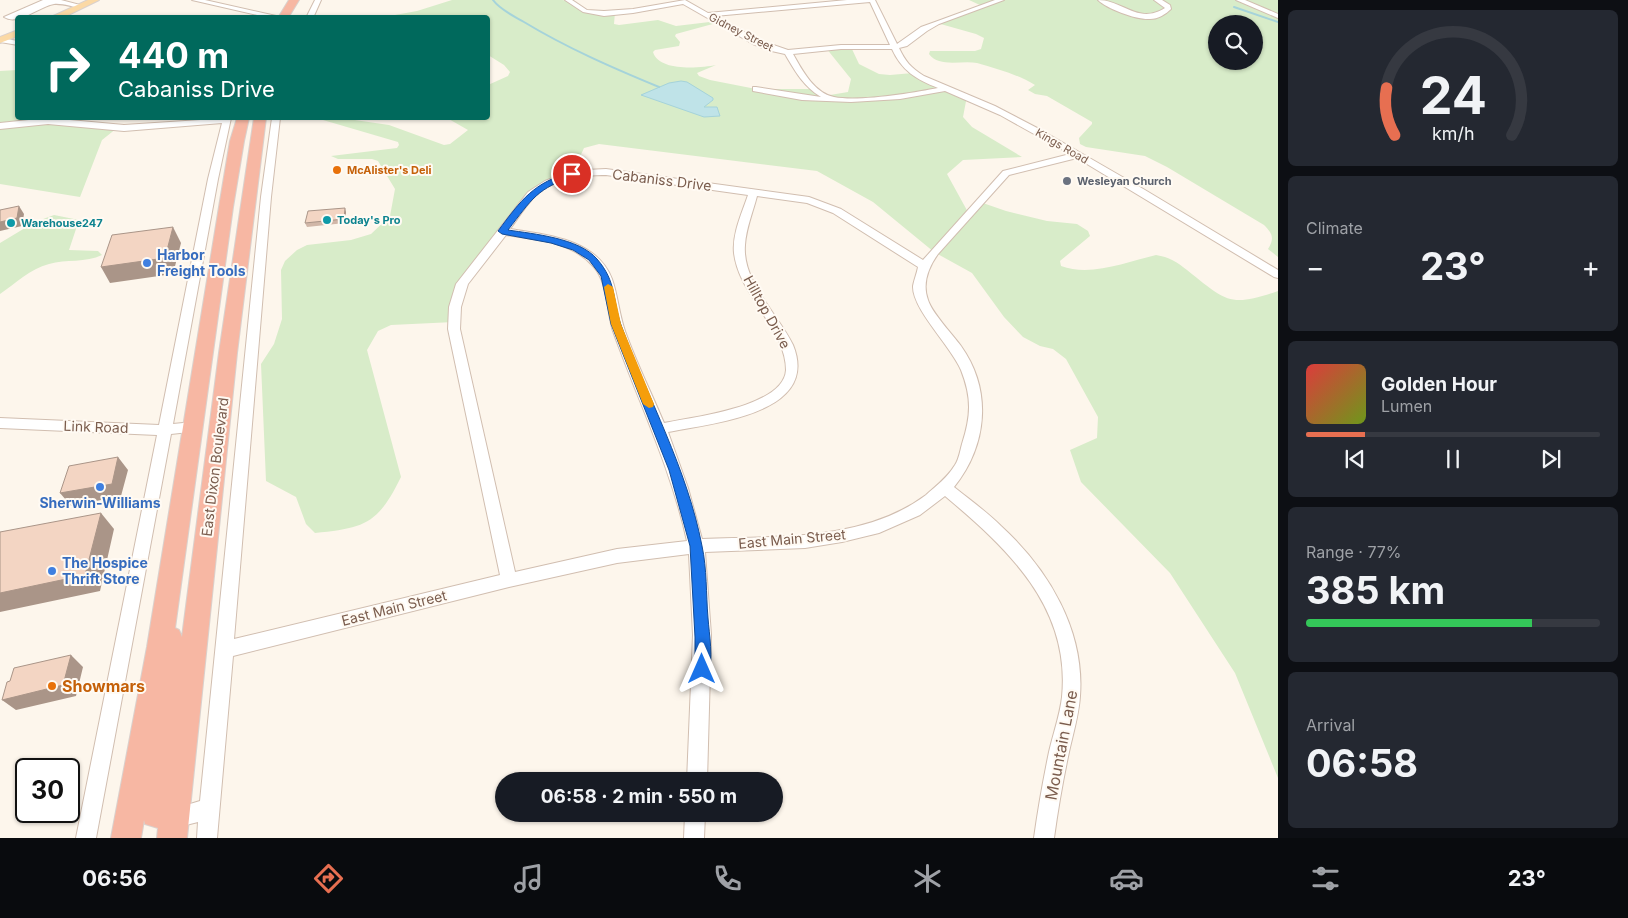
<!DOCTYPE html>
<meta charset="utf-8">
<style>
:root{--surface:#171b24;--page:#242831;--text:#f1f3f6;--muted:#9ea1a6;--line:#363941;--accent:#e76f51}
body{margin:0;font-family:Inter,sans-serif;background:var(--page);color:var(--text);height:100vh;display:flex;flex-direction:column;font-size:19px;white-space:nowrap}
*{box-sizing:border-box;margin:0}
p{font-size:16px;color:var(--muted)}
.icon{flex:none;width:28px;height:28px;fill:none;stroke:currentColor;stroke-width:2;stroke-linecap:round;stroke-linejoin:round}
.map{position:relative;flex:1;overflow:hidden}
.details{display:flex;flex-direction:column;gap:10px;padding:10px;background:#0d0f14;width:350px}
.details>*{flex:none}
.guide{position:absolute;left:15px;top:15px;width:475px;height:105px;border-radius:5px;box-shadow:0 1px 4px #0004;background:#00695c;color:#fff;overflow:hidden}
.controls{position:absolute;left:1208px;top:15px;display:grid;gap:10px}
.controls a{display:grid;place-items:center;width:55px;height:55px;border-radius:50%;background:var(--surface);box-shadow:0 1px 4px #0004;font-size:25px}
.speed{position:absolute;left:15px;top:758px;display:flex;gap:10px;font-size:25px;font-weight:700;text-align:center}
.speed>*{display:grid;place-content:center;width:65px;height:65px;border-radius:50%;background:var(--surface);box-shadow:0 1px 4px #0004;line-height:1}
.speed .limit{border:2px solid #111;border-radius:8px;background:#fff;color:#111}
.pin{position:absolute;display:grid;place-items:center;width:42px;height:42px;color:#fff;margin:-21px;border:2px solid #fff;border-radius:50%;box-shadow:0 1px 5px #0007}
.me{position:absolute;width:55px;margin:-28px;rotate:0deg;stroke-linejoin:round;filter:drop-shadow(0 0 4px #0008)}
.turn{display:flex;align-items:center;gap:18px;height:105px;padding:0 20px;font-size:22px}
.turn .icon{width:65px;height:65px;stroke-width:2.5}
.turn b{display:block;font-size:35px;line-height:42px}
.big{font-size:38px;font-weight:700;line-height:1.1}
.details .tile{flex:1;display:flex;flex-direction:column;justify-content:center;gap:8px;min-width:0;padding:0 18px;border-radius:8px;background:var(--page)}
.details .dial{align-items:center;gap:0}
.dial svg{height:130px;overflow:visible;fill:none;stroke:var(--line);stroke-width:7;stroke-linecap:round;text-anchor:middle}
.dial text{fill:var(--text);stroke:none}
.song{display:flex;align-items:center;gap:15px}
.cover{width:60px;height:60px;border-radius:8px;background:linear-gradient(135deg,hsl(0 70% 55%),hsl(80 70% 35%))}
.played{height:5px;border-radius:2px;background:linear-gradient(90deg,var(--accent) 20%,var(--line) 20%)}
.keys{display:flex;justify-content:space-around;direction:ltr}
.heat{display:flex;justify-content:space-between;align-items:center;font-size:28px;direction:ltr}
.charge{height:8px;border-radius:4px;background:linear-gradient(90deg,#34c759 77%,var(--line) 0)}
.trip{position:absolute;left:495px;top:772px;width:288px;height:50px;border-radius:25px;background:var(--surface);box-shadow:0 1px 4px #0004;font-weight:700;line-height:50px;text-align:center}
.dock{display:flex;height:80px;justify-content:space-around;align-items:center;background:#090b0e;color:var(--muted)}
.dock .icon{width:35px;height:35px}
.dock .active{color:var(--accent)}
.dock b{font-size:22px;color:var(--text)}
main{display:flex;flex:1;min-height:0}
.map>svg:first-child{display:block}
.green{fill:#d8ecc9;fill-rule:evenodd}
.water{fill:#bfe3e8;stroke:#a5d3da}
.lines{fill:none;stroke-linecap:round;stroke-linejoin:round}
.stream{stroke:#a5d3da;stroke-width:2}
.minor-casing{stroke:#d1beb0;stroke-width:2}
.major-casing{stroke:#dad1cd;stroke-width:2}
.highway-casing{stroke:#dad1cd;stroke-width:2}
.minor{fill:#fff;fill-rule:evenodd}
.major{fill:#fbd9a5;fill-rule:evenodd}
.highway{fill:#f7b7a3;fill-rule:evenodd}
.wall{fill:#d1b7a8}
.shaded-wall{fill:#aa9588}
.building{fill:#f3d5c3;stroke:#aa9588}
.route{fill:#1a73e8;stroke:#114b97}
.slow{fill:#f59e0b}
.food-dot{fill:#e8710a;stroke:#fffaf3;stroke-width:2}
.worship-dot{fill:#6b7280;stroke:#fffaf3;stroke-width:2}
.culture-dot{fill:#0f9aa8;stroke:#fffaf3;stroke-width:2}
.shop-dot{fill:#3f7fe0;stroke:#fffaf3;stroke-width:2}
.labels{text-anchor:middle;stroke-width:4;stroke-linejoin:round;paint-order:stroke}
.far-street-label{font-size:11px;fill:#7a5c4d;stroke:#fffaf3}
.far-food-label{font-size:11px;font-weight:bold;fill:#c56008;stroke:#fffaf3;text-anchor:start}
.far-worship-label{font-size:11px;font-weight:bold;fill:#5b616d;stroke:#fffaf3;text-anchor:start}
.far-culture-label{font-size:11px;font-weight:bold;fill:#0d838f;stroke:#fffaf3;text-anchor:start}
.street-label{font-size:14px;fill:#7a5c4d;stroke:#fffaf3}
.shop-label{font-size:14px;font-weight:bold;fill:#366cbe;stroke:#fffaf3;text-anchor:start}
.near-food-label{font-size:16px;font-weight:bold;fill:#c56008;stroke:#fffaf3;text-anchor:start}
.near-street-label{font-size:16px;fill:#7a5c4d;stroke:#fffaf3}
</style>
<main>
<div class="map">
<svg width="1278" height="838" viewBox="0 0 1278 838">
<rect width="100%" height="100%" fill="#fdf6ec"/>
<!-- green -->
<path class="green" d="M452 0H562L570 1 585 11 615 12 614 24 619 25 658 20 676 26 718 21 720 22 676 34 675 36 680 42 679 46 655 50 653 52C659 72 700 68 716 65L697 73 699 76 710 80 756 89H815L824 96 848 92 851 79 826 48 851 47 859 64 879 74 890 75 913 73 967 96 963 117 972 127 1022 157 963 160 947 174 969 214 980 202 1006 211 1047 221 1077 224 1088 231 1090 236 1060 261 1061 266C1091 277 1126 262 1156 255 1169 257 1177 262 1187 270 1226 301 1229 308 1278 291V778L1235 673 1170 573 1081 482 1070 450 1097 438 1098 417 1066 359 1053 349 1040 346 1023 337 1004 317 972 273 934 252 873 202 817 171 599 144 584 148 572 174 540 188 468 275 454 322 391 325 378 331 367 350 401 477C378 524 365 528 315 533L306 524 296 497 266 481 261 364 274 344 282 319 281 270 285 261 297 250 307 245 351 240 371 234 390 216 395 189 378 161 372 159H338L331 156 397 148 399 145 398 142 323 120 290 118H341L389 125 444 145 450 144 468 130 447 118H488V85L508 76 510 72 504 65 488 55V18L384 17 417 11Z
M969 0H1278V257L1268 249C1275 238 1272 233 1264 225L1167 167 1145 156 1086 147 1080 144 1079 138 1092 124V122L1047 96 1035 94 1028 90 1035 85C1017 74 997 69 977 63 962 60 939 68 929 54L930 51H975L981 49 984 38 976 34 937 23 982 6ZM1216 24H1254V61H1216Z
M17 70 18 118H79L75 123 117 128 102 140 80 197 0 184V71Z
M54 215 79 220 69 250 98 251 102 255C86 263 66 259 49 264 30 269 16 283 0 294V243L35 222Z"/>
<!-- water -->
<path class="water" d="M681 81 687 82 713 98V100L704 107H717L720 116 704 117 641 95 669 83Z"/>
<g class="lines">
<!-- stream -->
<path class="stream" d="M493 0C500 10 514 16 524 22 567 48 613 68 659 87
M1234 7 1278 22"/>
<!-- minor casing -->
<g class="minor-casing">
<path id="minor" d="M43 0H61L84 6 81 8C73 7 62 3 54 4 38 7 18 26 4 17Z
M192 0H205L285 18H270Z
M315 0H321L313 18H306Z
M565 0H572L587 10 604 11 633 9 685 0 708 13 847 0H875L897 44 921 27 935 22 995 0H1004L939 24 927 31 907 46 899 48C905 61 911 68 924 76L995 106 1041 130 1145 190 1278 270V278L1274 277 1077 158 1009 175 938 254C928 268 922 284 928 300 932 313 953 335 961 346 993 391 987 446 954 487 970 500 987 512 1001 526 1048 569 1085 630 1080 696 1079 714 1073 734 1069 752 1063 780 1058 809 1054 838H1034C1038 809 1043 781 1049 752 1053 734 1060 715 1062 697 1071 607 1007 548 945 496L920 515 879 533 842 542 805 548 705 552 711 635 707 781H687L693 635 689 554 617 563 509 587 233 656 217 838H197L198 822 174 828 167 825 164 818 167 811 200 801 261 197 272 118H280L271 197 234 639 500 575 448 329 449 307 456 284 528 192 545 181 563 174 586 170 606 169 809 197 841 209 923 260 1003 171 1070 154 1000 115 945 91 900 99 851 102 802 100 753 91V87H756L821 97C803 86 795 71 785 54L767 50 753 44 683 4 633 13 604 16 583 12ZM870 2 890 45H841L788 50 759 40 715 16ZM841 49H892C902 71 916 79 938 88 913 93 858 102 834 97 814 93 802 70 793 54ZM606 175 748 195C742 213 732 234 734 253 737 278 753 297 765 317 775 333 786 350 786 370 784 407 693 417 664 423 651 392 636 362 625 331 619 314 618 296 612 279 596 238 546 235 510 229 518 218 526 205 536 195 556 178 582 175 606 175ZM757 196 807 203 833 213 918 267C917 273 914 280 913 286 912 309 951 346 961 370 972 398 971 416 962 444 960 451 959 459 955 465 948 477 936 486 926 495 863 542 776 536 702 539L688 488 668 432C712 423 821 414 793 345 778 314 742 282 745 245 746 228 753 212 757 196ZM506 235C536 240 571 241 593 266 609 283 606 313 614 334 639 403 671 468 687 541L617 549 515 572 460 329 461 307 468 284Z
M1098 0C1123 0 1138 25 1165 8L1154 0H1162L1170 5 1171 9C1166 14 1158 19 1150 19 1137 20 1107 9 1098 0Z
M1236 0H1245L1278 14V18Z
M0 38 18 41V45L0 42Z
M48 118 124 125 231 118 218 179 173 424 193 422 198 423 200 427 198 431 171 434 96 838H76L157 435 0 428V418L159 425 208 179 222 123 124 131 48 124 0 129V123Z
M685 814H705L704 838H684Z"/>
</g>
<!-- major casing -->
<g class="major-casing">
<path id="major" d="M88 0H99L62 18H49Z
M18 30V36L0 43V37Z"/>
</g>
<!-- highway casing -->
<g class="highway-casing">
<path id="highway" d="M289 0H299L288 18H278Z
M237 118H249L244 141 233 207 175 628 179 630 182 637 219 353 254 118H266L237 353 187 838H157L158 828 145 824 144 820 141 838H111L147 647 219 207 230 141Z"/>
</g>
<!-- minor -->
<use href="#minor" class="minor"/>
<!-- major -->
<use href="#major" class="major"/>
<!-- highway -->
<use href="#highway" class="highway"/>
</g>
<!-- wall -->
<path class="wall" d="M346 212 345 223 307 227 305 223Z"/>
<!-- shaded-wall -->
<path class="shaded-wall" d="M19 206 24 214 22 226 0 231V222Z
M345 208 346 212 345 223 344 219Z
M173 227 181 243 173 274 110 283 101 267Z
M118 457 128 470 121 496 71 506 60 493Z
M101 513 114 529 100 591 0 612V593Z
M71 655 83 667 76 696 16 710 2 700Z"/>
<!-- building -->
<path class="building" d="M19 206 17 218 0 222V210Z
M345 208 344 219 305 223 308 211Z
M173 227 165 258 101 267 112 235Z
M118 457 112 484 60 493 69 466Z
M101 513 85 575 0 593V532Z
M71 655 63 685 2 700 7 682 10 681 14 668Z"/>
<!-- route -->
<path class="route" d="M572 172 576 174 575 176C537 188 532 199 508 230 534 234 579 238 597 259 617 282 612 299 621 325 648 399 687 468 702 546 707 569 706 594 708 618 709 633 714 661 708 674L702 676 697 674 695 669V637L690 546 669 470 611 324 601 276 589 260 573 250 551 243 502 234 498 231C521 200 534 182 572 172Z"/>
<!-- slow -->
<path class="slow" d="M608 284 613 287 621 324 654 404 653 407 649 408 643 404 611 324 604 287Z"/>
<!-- markers -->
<g class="food-dot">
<circle cx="337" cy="170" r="5"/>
<circle cx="52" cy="686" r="5"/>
</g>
<circle class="worship-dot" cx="1067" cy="181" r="5"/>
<g class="culture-dot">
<circle cx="327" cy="220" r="5"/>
<circle cx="11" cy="223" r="5"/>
</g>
<g class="shop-dot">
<circle cx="147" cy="263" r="5"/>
<circle cx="100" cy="487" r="5"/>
<circle cx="52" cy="571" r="5"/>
</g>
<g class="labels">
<!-- far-street labels -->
<g class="far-street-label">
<text transform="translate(741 32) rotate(27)" y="4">Gidney Street</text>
<text transform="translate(1062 146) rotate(30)" y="4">Kings Road</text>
</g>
<!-- far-food labels -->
<g class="far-food-label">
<text x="347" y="174">McAlister's Deli</text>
</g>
<!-- far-worship labels -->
<g class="far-worship-label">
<text x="1077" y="185">Wesleyan Church</text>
</g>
<!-- far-culture labels -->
<g class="far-culture-label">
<text x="337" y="224">Today's Pro</text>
<text x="21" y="227">Warehouse247</text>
</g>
<!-- street labels -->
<g class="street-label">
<text transform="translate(662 180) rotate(7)" y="5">Cabaniss Drive</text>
<text transform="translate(767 312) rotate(61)" y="5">Hilltop Drive</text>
<text transform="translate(96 427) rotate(2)" y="5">Link Road</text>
<text transform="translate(215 467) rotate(-83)" y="5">East Dixon Boulevard</text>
<text transform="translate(792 539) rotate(-5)" y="5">East Main Street</text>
<text transform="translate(394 608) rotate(-14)" y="5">East Main Street</text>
</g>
<!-- shop labels -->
<g class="shop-label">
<text x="157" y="260">Harbor<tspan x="157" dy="16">Freight Tools</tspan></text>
<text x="100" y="508" text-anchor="middle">Sherwin-Williams</text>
<text x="62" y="568">The Hospice<tspan x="62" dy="16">Thrift Store</tspan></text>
</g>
<!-- near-food labels -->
<g class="near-food-label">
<text x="62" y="692">Showmars</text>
</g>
<!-- near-street labels -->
<g class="near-street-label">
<text transform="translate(1061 745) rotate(-79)" y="6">Mountain Lane</text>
</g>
</g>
</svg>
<div class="controls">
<a><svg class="icon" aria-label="search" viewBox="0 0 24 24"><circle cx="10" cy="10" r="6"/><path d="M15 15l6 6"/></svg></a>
</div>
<div class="speed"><div class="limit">30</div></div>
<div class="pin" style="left:572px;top:174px;background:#d93025"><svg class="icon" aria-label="arrive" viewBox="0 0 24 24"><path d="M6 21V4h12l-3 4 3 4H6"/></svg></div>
<svg class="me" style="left:702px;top:669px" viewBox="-20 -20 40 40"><path d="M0-17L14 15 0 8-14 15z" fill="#1a73e8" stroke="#fff" stroke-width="4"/></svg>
<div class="trip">06:58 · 2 min · 550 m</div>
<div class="guide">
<div class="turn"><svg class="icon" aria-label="right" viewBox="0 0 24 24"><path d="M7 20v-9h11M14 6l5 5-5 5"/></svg><div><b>440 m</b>Cabaniss Drive</div></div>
</div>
</div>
<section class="details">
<div class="tile dial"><svg viewBox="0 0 100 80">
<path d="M14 69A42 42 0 1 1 86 69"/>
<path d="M14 69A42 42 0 0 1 9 40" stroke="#e76f51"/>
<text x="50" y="56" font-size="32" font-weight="700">24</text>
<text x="50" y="72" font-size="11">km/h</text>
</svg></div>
<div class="tile"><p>Climate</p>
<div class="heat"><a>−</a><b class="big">23°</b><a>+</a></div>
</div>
<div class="tile">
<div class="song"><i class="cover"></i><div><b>Golden Hour</b><p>Lumen</p></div></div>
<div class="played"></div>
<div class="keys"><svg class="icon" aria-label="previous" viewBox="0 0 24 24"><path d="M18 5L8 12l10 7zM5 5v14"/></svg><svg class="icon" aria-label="pause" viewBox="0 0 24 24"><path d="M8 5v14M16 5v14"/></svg><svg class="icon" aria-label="next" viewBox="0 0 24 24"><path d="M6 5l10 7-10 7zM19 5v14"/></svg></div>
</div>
<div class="tile"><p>Range · 77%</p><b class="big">385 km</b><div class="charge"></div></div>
<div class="tile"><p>Arrival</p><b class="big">06:58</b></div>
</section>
</main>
<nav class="dock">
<b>06:56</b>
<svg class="icon active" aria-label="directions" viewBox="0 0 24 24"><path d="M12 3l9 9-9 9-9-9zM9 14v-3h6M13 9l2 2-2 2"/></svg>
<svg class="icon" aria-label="music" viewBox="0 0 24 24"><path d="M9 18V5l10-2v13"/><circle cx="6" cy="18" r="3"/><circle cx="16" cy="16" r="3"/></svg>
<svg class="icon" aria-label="phone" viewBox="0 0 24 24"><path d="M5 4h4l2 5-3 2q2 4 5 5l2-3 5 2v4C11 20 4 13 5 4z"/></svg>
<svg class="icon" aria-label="climate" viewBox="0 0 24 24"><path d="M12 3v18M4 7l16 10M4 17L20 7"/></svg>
<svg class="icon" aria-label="car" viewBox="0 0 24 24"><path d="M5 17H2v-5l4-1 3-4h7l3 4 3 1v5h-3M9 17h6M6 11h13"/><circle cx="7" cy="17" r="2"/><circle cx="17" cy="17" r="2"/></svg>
<svg class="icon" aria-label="filters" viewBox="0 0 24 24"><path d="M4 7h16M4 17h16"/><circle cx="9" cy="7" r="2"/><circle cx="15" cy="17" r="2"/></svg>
<b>23°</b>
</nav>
